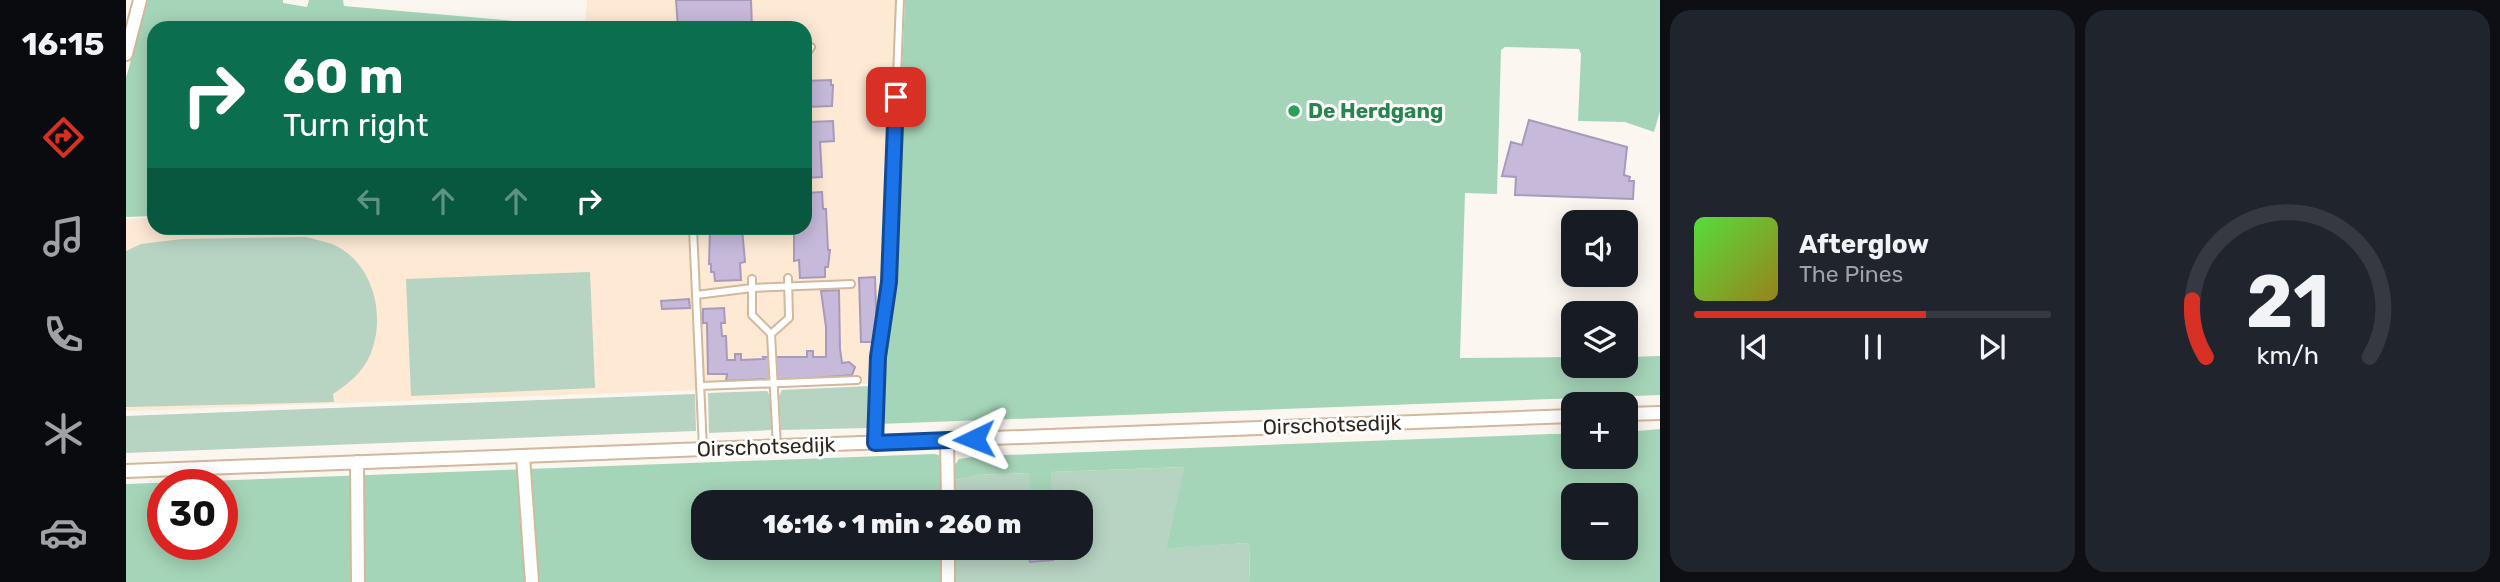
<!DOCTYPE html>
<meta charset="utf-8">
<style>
:root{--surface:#171b24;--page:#20242c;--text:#f1f3f6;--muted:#9ea1a6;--line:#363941;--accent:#d93025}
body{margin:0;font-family:Rubik,sans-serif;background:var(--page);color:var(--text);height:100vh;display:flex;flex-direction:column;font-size:26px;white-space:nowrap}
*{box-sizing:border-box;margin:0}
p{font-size:23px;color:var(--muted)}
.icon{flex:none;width:38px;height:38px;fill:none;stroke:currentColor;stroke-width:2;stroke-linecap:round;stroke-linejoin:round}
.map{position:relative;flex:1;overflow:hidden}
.details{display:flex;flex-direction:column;gap:10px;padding:10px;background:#0d0f14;width:840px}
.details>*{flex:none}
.banner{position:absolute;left:21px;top:21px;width:665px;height:214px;border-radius:21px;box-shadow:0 4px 18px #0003;background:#0b6e4f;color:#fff;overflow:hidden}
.controls{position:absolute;left:1435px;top:210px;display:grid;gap:14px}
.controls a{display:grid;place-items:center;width:77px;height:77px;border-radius:14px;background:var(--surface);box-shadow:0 4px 18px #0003;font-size:35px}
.speed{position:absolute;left:21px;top:469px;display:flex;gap:14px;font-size:35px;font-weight:700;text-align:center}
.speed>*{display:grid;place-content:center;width:91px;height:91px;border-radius:50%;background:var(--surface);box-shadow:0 4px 18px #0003;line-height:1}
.speed .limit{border:10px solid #d22;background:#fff;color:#111}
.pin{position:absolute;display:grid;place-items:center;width:60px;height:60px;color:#fff;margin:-30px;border-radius:14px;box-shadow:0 4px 10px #0006}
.me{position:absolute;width:77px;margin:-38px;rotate:268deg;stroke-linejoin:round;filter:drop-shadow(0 0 5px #0008)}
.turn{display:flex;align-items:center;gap:24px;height:147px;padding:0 21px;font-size:32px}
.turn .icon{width:91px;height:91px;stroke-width:2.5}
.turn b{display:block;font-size:49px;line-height:60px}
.lanes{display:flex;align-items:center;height:66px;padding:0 21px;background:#0003;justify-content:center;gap:35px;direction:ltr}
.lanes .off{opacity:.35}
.details .card{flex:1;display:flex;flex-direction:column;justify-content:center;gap:10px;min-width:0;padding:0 24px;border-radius:21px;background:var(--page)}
.details .dial{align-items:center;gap:0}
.dial svg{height:182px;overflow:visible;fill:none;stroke:var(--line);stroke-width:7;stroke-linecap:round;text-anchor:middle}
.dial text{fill:var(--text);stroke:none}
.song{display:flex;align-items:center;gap:21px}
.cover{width:84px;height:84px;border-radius:10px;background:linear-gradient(135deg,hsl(110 70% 55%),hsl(50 70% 35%))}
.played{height:7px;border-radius:4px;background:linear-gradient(90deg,var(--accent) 65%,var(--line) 65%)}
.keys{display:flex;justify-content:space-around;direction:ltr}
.details .tiles{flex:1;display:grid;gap:10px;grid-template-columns:repeat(2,1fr)}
.trip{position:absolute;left:565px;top:490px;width:402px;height:70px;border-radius:21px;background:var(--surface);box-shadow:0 4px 18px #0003;font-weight:800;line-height:70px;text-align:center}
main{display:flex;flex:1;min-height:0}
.dock{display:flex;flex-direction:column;width:126px;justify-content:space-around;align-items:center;background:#090b0e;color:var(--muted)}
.dock .icon{width:49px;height:49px}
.dock .active{color:var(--accent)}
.dock b{font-size:32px;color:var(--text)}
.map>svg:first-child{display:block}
.built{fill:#fde9d4}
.green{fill:#b7d3c2}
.forest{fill:#a5d5b8;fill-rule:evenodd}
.building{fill:#c6b9da;stroke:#a79abb;stroke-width:2}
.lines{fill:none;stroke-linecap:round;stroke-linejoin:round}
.lane-casing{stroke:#d2b89c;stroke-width:10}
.street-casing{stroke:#d2b89c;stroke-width:16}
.lane{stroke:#fff;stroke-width:6}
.street{stroke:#fff;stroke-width:12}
.route-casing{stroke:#114b97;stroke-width:18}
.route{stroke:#1a73e8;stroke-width:12}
.leisure-dot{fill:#2e9e5b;stroke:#fff;stroke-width:2.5}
.labels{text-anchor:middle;stroke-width:6;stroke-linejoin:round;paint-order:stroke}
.leisure-label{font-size:21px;font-weight:bold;fill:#27864d;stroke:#fff;text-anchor:start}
.street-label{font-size:21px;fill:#31271c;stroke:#fff}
</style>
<main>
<nav class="dock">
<b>16:15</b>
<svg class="icon active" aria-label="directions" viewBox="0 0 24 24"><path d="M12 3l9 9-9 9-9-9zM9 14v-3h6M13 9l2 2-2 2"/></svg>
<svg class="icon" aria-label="music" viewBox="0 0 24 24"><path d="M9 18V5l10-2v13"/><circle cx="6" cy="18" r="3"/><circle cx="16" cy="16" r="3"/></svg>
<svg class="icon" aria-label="phone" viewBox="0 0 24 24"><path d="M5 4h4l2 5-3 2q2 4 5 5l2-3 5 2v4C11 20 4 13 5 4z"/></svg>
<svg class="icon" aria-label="climate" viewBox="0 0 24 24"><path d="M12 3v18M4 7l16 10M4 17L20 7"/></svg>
<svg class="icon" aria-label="car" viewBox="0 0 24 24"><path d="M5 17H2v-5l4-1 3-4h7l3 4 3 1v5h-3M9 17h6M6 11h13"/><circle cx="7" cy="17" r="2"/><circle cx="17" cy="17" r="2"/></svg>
</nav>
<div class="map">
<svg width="1534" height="582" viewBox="0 0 1534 582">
<rect width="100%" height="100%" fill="#fcf6f0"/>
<!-- built -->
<path class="built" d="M461 0H777L758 383 0 411V219L28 218V228H679V28H459Z"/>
<!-- green -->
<path class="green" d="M179 237C188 239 197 241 206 244 247 261 261 316 244 355 237 372 222 384 207 394L208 402 0 407V251L15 244 56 239Z
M464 272 469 388 285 396 280 279Z
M744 386V419L742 428 655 430 653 396 656 390Z
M641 391 645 398 646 430 583 433 582 393Z
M569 394 570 431 0 453V416Z
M1060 467 1042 538 1049 547 1123 543 1124 582H827V548H956V502H925L924 472Z
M904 473 905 502H827V480L841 478 846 475Z"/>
<!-- forest -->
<path class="forest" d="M22 0H157V3L181 7 183 0H217L218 6 457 27 28 28V216L0 217V78Z
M779 0H1534V111L1528 132 1499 122 1452 121 1455 54 1453 49 1379 47 1375 50 1371 194 1339 193 1334 358 1447 357V366H1500V357L1534 356V395L753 424 767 286Z
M1534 429V582H1124L1123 543 1041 548 1042 538 1059 467 925 472V502H905L903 473 847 475 841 478 827 480 828 466 833 459 855 456 1424 434H1447V457H1500V432ZM1447 495H1500V548H1447Z
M808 454 813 455 814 459V502H578V548H814V582H412L404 472H392L399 582H0V484ZM37 485H96V544H37Z"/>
<!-- building -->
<path class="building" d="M550 0H625L626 28H552Z
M705 80V85H707L706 106 679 107V81Z
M679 115V120H684V122L707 121 708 141 694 142 696 177 679 178Z
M1403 120 1501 147 1498 175 1504 177 1503 181H1508L1507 199 1389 195 1390 177 1376 176 1385 142 1396 145Z
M696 192 697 209H700L702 250H704L702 267H699V277L674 278 673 260 668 261V228H679V193Z
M584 228H616L619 262 614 263 615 280 589 281 588 272H585V264H583Z
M749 277 751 342H735L733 278Z
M713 290 714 349 716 363 723 362 729 367 726 375 638 382V379L600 381 601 374H582L581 323H577V309L598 308 599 323H595L596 336H600L601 360H609V354H615V360L638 359 637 357H681V351H687V357H700V327L695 291Z
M563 299 564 308 536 309 535 301Z
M902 548H925L927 560 904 562Z"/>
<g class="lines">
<!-- lane casing -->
<g class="lane-casing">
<path id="lane" d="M679 56 685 47
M567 228 577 449
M626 279V315L645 334 651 447
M570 295 626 288 725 284
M645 334 663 318 662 278
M574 386 731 380
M749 442 752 357 763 282 774 0"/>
</g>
<!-- street casing -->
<g class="street-casing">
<path id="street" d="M0 54 14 0
M1500 414 1534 413
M821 440 822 502
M397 456 406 582
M231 462 232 582
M0 471 1447 416
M822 548V582"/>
</g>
<!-- lane -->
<use href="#lane" class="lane"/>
<!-- street -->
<use href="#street" class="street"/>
</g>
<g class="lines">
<!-- route casing -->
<g class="route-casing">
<path id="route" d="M770 97 763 282 752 357 749 443 848 439"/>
</g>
<!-- route -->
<use href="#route" class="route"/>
</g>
<!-- markers -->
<circle class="leisure-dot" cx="1168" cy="111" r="7"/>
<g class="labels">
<!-- leisure labels -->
<g class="leisure-label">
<text x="1182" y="118">De Herdgang</text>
</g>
<!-- street labels -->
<g class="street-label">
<text transform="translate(1206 425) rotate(-2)" y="7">Oirschotsedijk</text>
<text transform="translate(640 447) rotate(-2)" y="7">Oirschotsedijk</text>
</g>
</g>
</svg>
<div class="controls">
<a><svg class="icon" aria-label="sound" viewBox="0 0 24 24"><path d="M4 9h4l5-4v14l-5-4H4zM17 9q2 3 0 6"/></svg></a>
<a><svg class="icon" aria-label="layers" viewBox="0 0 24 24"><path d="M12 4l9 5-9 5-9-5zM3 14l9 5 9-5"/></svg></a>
<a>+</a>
<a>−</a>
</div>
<div class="speed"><div class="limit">30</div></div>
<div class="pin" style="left:770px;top:97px;background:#d93025"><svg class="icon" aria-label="arrive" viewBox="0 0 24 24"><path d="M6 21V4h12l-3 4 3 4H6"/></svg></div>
<svg class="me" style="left:848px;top:439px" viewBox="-20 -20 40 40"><path d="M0-17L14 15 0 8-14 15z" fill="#1a73e8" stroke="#fff" stroke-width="4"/></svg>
<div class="trip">16:16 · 1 min · 260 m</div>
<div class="banner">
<div class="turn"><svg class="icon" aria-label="right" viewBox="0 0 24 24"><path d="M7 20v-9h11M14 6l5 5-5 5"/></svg><div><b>60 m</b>Turn right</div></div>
<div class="lanes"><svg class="icon off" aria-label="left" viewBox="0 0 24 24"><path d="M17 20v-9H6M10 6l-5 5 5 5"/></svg><svg class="icon off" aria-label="ahead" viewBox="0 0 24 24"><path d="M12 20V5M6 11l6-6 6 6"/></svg><svg class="icon off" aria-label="ahead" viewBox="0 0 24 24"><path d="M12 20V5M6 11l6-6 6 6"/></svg><svg class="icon" aria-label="right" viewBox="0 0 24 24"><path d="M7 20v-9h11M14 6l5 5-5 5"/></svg></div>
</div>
</div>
<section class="details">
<div class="tiles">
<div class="card">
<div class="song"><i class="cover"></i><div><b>Afterglow</b><p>The Pines</p></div></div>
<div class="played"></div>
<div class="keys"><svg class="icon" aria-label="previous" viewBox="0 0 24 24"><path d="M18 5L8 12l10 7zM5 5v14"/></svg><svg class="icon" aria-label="pause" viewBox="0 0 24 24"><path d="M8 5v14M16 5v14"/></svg><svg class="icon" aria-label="next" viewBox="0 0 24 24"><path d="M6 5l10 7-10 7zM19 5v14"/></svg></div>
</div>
<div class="card dial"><svg viewBox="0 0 100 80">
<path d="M14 69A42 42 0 1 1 86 69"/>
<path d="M14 69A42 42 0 0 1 8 44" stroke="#d93025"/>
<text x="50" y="56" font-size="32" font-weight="700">21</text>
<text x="50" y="72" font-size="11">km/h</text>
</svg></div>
</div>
</section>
</main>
